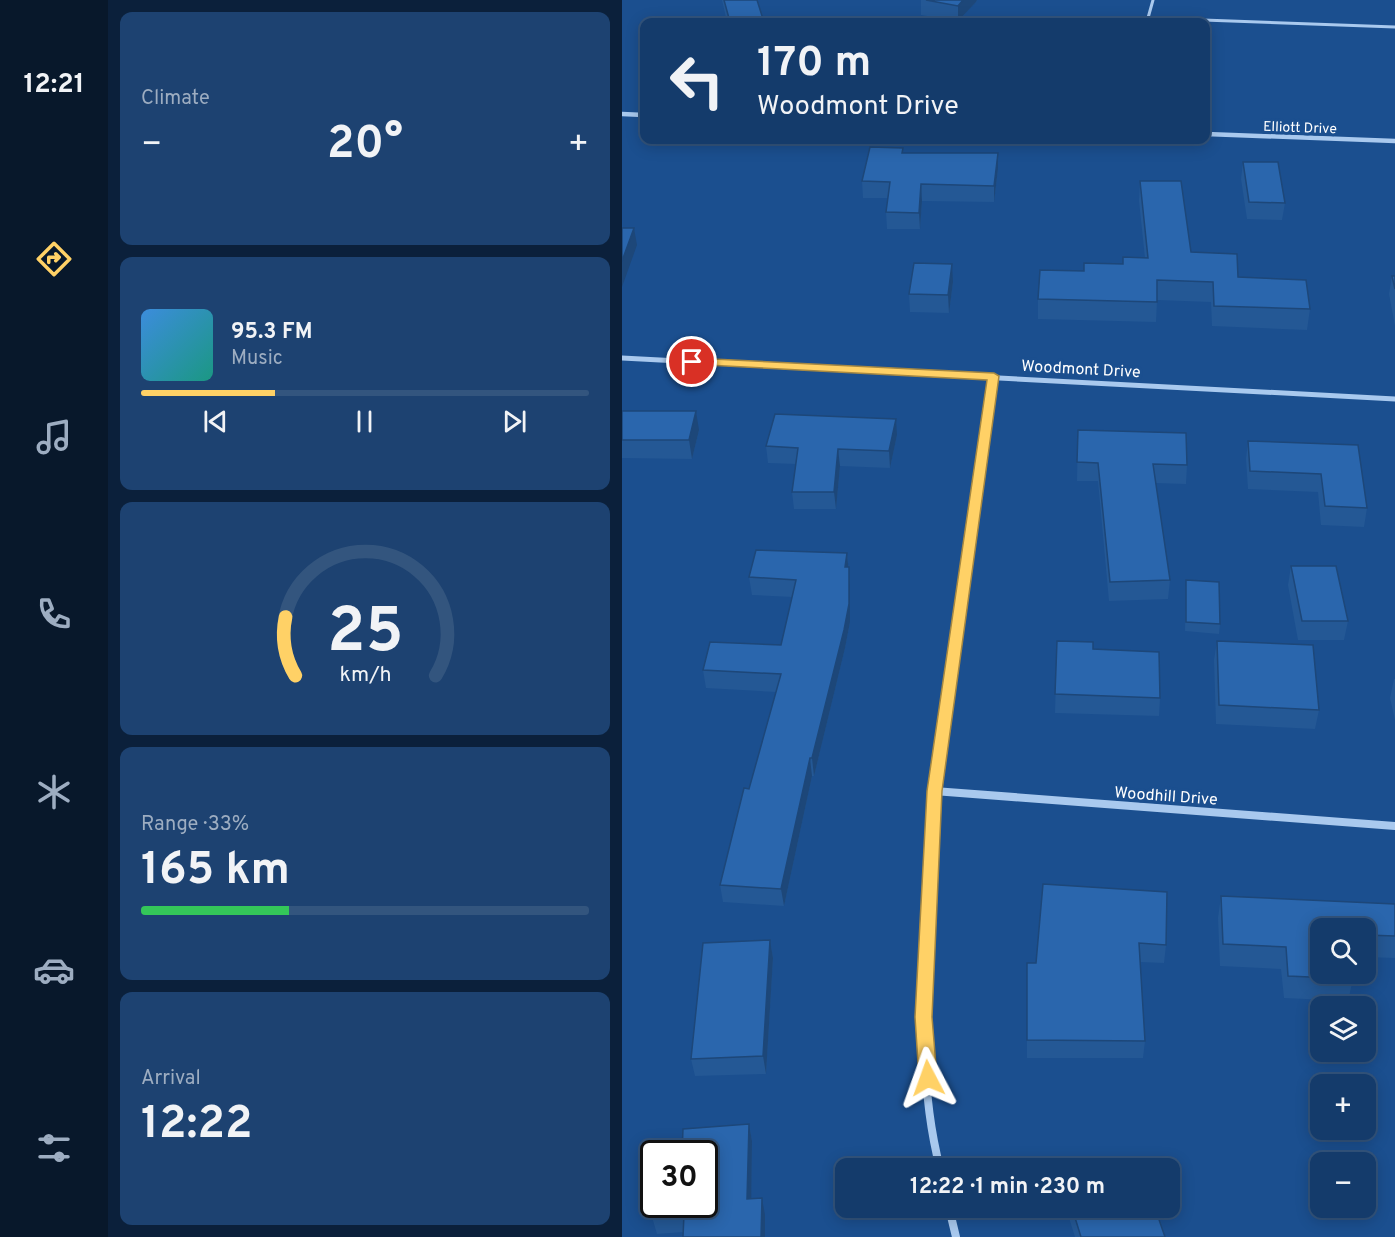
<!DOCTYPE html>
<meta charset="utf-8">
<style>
:root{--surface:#143b6b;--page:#1d4271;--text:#f1f3f6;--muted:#9dadc1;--line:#33557e;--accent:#ffd166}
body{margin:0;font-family:Overpass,sans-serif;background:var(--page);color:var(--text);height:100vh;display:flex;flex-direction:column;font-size:22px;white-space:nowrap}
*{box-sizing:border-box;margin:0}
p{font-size:20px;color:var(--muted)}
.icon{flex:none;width:33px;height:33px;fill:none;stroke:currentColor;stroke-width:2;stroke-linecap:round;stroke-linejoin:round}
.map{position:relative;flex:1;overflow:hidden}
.panel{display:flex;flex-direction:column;gap:12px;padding:12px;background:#0b203b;width:514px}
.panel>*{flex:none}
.hud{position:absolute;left:18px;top:18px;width:570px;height:126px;border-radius:12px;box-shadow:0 3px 15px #0003,0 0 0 2px var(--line);background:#143b6b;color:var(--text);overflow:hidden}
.fabs{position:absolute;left:688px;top:918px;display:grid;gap:12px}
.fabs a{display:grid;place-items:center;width:66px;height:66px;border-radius:12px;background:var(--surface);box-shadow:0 3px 15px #0003,0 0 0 2px var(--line);font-size:30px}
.speed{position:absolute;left:18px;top:1140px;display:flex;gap:12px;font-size:30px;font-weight:700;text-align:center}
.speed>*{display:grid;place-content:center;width:78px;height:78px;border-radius:50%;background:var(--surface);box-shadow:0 3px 15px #0003,0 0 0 2px var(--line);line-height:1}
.speed .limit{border:3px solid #111;border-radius:9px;background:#fff;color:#111}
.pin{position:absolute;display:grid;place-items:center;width:51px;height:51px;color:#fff;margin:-26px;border:3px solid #fff;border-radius:50%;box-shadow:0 2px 6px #0007}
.me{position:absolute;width:66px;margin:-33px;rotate:356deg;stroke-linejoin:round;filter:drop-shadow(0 0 4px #0008)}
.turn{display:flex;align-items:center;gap:21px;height:126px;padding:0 18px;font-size:27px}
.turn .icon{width:78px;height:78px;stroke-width:2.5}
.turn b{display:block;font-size:42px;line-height:51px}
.big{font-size:45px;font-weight:700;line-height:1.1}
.panel .widget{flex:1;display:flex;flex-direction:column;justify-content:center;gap:9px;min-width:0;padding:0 21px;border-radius:12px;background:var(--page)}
.panel .dial{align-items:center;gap:0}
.dial svg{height:156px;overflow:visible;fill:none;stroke:var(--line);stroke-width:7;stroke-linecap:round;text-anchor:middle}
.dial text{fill:var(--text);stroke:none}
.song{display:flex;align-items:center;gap:18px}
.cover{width:72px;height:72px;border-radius:9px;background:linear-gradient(135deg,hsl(210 70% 55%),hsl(170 70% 35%))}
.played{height:6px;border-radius:3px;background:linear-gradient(90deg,var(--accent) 30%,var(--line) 30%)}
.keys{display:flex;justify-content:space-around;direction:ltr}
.heat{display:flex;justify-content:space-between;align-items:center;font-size:33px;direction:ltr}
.charge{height:9px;border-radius:4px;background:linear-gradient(90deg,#34c759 33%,var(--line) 0)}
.trip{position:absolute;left:213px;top:1158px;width:345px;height:60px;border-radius:12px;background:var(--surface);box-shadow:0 3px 15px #0003,0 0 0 2px var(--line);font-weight:700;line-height:60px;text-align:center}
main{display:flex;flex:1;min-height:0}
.menu{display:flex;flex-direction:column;width:108px;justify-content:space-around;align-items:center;background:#08182b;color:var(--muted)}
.menu .icon{width:42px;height:42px}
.menu .selected{color:var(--accent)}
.menu b{font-size:27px;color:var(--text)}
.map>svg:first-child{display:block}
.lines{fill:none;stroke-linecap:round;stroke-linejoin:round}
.lane{stroke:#a9c9ee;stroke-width:3}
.street-far2{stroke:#a9c9ee;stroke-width:4.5}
.street-far1{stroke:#a9c9ee;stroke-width:5}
.street{stroke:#a9c9ee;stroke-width:8}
.wall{fill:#245895}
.shaded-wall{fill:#1d4779}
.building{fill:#2a66ad;stroke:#1d4779;stroke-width:1.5}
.route{fill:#ffd166;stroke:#a68842;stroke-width:1.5}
.labels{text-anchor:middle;stroke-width:6;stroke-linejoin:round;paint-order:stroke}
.far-street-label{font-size:14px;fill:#fff;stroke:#1b4f8f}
.street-label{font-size:16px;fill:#fff;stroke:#1b4f8f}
</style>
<main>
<nav class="menu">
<b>12:21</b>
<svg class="icon selected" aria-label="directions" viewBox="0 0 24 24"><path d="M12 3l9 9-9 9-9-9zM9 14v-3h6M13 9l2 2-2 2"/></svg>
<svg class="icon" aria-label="music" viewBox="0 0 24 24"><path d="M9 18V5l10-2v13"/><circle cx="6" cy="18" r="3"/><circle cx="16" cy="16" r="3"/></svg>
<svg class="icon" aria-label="phone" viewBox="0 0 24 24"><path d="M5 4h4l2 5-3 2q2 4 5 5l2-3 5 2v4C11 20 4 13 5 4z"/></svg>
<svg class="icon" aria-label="climate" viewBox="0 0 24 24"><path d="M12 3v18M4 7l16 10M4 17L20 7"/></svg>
<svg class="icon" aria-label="car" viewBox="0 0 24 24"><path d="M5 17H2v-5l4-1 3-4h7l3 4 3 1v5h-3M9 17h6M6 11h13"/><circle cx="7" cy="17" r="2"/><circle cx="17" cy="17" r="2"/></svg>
<svg class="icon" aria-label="filters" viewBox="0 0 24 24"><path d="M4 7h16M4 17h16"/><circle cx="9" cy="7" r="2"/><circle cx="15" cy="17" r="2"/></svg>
</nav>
<section class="panel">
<div class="widget"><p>Climate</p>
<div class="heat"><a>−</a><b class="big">20°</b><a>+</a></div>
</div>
<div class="widget">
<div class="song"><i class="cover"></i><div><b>95.3 FM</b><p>Music</p></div></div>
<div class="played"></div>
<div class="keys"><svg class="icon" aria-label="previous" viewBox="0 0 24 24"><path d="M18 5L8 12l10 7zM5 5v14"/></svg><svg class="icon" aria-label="pause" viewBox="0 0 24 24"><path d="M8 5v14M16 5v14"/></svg><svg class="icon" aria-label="next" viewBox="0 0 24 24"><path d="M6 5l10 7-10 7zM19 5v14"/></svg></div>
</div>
<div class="widget dial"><svg viewBox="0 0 100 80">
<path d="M14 69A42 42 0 1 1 86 69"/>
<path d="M14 69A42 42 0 0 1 9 39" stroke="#ffd166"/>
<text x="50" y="56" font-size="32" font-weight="700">25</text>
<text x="50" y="72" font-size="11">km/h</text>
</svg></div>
<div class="widget"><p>Range · 33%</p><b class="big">165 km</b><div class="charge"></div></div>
<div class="widget"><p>Arrival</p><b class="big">12:22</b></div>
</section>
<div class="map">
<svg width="773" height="1237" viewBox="0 0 773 1237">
<rect width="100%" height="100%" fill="#1b4f8f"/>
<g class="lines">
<!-- lane -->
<path class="lane" d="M531 0 526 18 773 27"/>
<!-- street-far2 -->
<path class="street-far2" d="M0 114 22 115
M584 134 773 141"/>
<!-- street-far1 -->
<path class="street-far1" d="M0 358 773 399
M323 713 372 376"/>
<!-- street -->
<path class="street" d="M312 791 773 826
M318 1168C297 1088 302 1003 306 922 309 850 313 782 323 712
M327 1208 334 1237"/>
</g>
<!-- wall -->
<path class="wall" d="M100 0H135L141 22H105Z
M299 0H355L354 2 336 21 299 15Z
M281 148V153L376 169 372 202 300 201 298 229H265L264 212 266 198H241L240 181Z
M621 162 663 203 660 220 625 219 619 179Z
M518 181 569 252 616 277 688 309 685 330 590 326 589 302 535 300 534 322 416 319V299L462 271 500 264 523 258 517 201Z
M770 276H773V326L767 294Z
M331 282 327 313 288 312 287 294Z
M0 411 77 430 70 459 0 458Z
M456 430 565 465 564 484 533 483 548 580 546 599 487 601 476 481H455Z
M275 435 268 468 218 466 214 509H172L170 492 174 464 146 463 144 446Z
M626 441 736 445 745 508 742 527 699 525 696 492 626 489 624 459Z
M225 553 228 585V622L223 648 192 776H190L162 906 101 902 98 885 127 789 154 692 84 688 81 670 159 645 170 597 130 595 127 577Z
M669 566 726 621 722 640H676L666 585Z
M564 580 598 624 597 634 563 631Z
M435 641 471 649 538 698 537 716 433 713Z
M595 641 697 710 693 729 594 724 592 660Z
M772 679H773V720L768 698Z
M421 884 544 945 542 963 518 962 523 1041 521 1058H405V963H414Z
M599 896 773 904V958L744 957V928H699L731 979 726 1001 662 998 659 969 598 966 596 918Z
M148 940 151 958 144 1074 73 1076 69 1059Z
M127 1124 130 1141 129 1199 143 1215V1237H61V1232L35 1234 30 1217Z
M444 1208H533L543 1237H453Z"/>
<!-- shaded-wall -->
<path class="shaded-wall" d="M341 0H355L354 2 336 21V6Z
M376 153V169L372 202V186Z
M299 184 300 201 298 229 297 213Z
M12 228 15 245 0 287V261Z
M330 264 331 282 327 313 326 295Z
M74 411 77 430 70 459 67 440Z
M274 419 275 435 268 468 267 451Z
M216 449 218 466 214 509 212 492Z
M225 553 228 585V622L223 648 192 776 190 758Z
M188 758 190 776 162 906 159 889Z
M148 940 151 958 144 1074 141 1056Z
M127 1124 130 1141 129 1216 125 1199Z
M140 1198 143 1215V1237H139Z"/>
<!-- building -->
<path class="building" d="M102 0H135L141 19 140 22H108Z
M304 0H341L336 6Z
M248 147 281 148 280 153H376L372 186 299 184 297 213 264 212 268 182 240 181Z
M621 162H656L663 203 627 202Z
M518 181H559L569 252 615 254 616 277 684 280 688 309 592 306 591 282 535 280V302L416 299 418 270 462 271V263L501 264V257L526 258Z
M0 228H12L0 261Z
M292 263 330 264 326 295 287 294Z
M770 276H773V289Z
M0 411H74L67 440H0Z
M153 414 274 419 267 451 216 449 212 492H170L176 448 144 446Z
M456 430 564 433 565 465 531 464 548 580 488 582 476 463 455 462Z
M626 441 736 445 745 508 703 506 699 474 628 471Z
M134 550 225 553 223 567H227V604L222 630 190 758H188L159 889 98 885 122 788 127 789 159 674 81 670 88 642 159 645 174 580 127 577Z
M669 566H714L726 621H680Z
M564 580 597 582 598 624 564 622Z
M435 641 471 642V649L537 652 538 698 433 694Z
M595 641 691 645 697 710 597 705Z
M421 884 545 892 544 945 517 943 523 1041 405 1040V963H414Z
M599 896 773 904V936L744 935V928H699V974H730L731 979 666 976 664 947 601 944Z
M148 940 141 1056 69 1059 81 943Z
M127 1124 125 1199 140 1198 139 1237H61L62 1214 30 1217 32 1196V1204H82V1154H60L61 1129Z
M519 1164 520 1168H501Z
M450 1208H533L543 1237H459Z"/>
<!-- route -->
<path class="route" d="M70 358 372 373 377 376 320 791 310 1017 315 1078 312 1084 306 1086 300 1084 297 1078 293 1017 305 791 365 380 66 364 64 362Z"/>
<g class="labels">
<!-- far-street labels -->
<g class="far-street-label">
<text transform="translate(678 127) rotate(2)" y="5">Elliott Drive</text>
</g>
<!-- street labels -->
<g class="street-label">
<text transform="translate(459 368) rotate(3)" y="6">Woodmont Drive</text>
<text transform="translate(544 795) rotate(4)" y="6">Woodhill Drive</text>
</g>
</g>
</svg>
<div class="fabs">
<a><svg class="icon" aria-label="search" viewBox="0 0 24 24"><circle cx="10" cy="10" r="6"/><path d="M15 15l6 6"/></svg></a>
<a><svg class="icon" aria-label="layers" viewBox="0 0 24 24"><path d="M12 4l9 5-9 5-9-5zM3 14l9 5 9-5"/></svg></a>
<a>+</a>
<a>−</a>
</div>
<div class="speed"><div class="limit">30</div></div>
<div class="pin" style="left:70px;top:362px;background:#d93025"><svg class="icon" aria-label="arrive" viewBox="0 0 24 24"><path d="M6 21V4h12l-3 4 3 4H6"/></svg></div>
<svg class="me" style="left:306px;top:1078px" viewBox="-20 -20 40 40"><path d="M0-17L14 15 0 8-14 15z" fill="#ffd166" stroke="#fff" stroke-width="4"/></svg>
<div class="trip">12:22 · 1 min · 230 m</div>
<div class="hud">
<div class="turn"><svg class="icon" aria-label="left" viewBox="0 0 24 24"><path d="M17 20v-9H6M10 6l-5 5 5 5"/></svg><div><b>170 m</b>Woodmont Drive</div></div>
</div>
</div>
</main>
